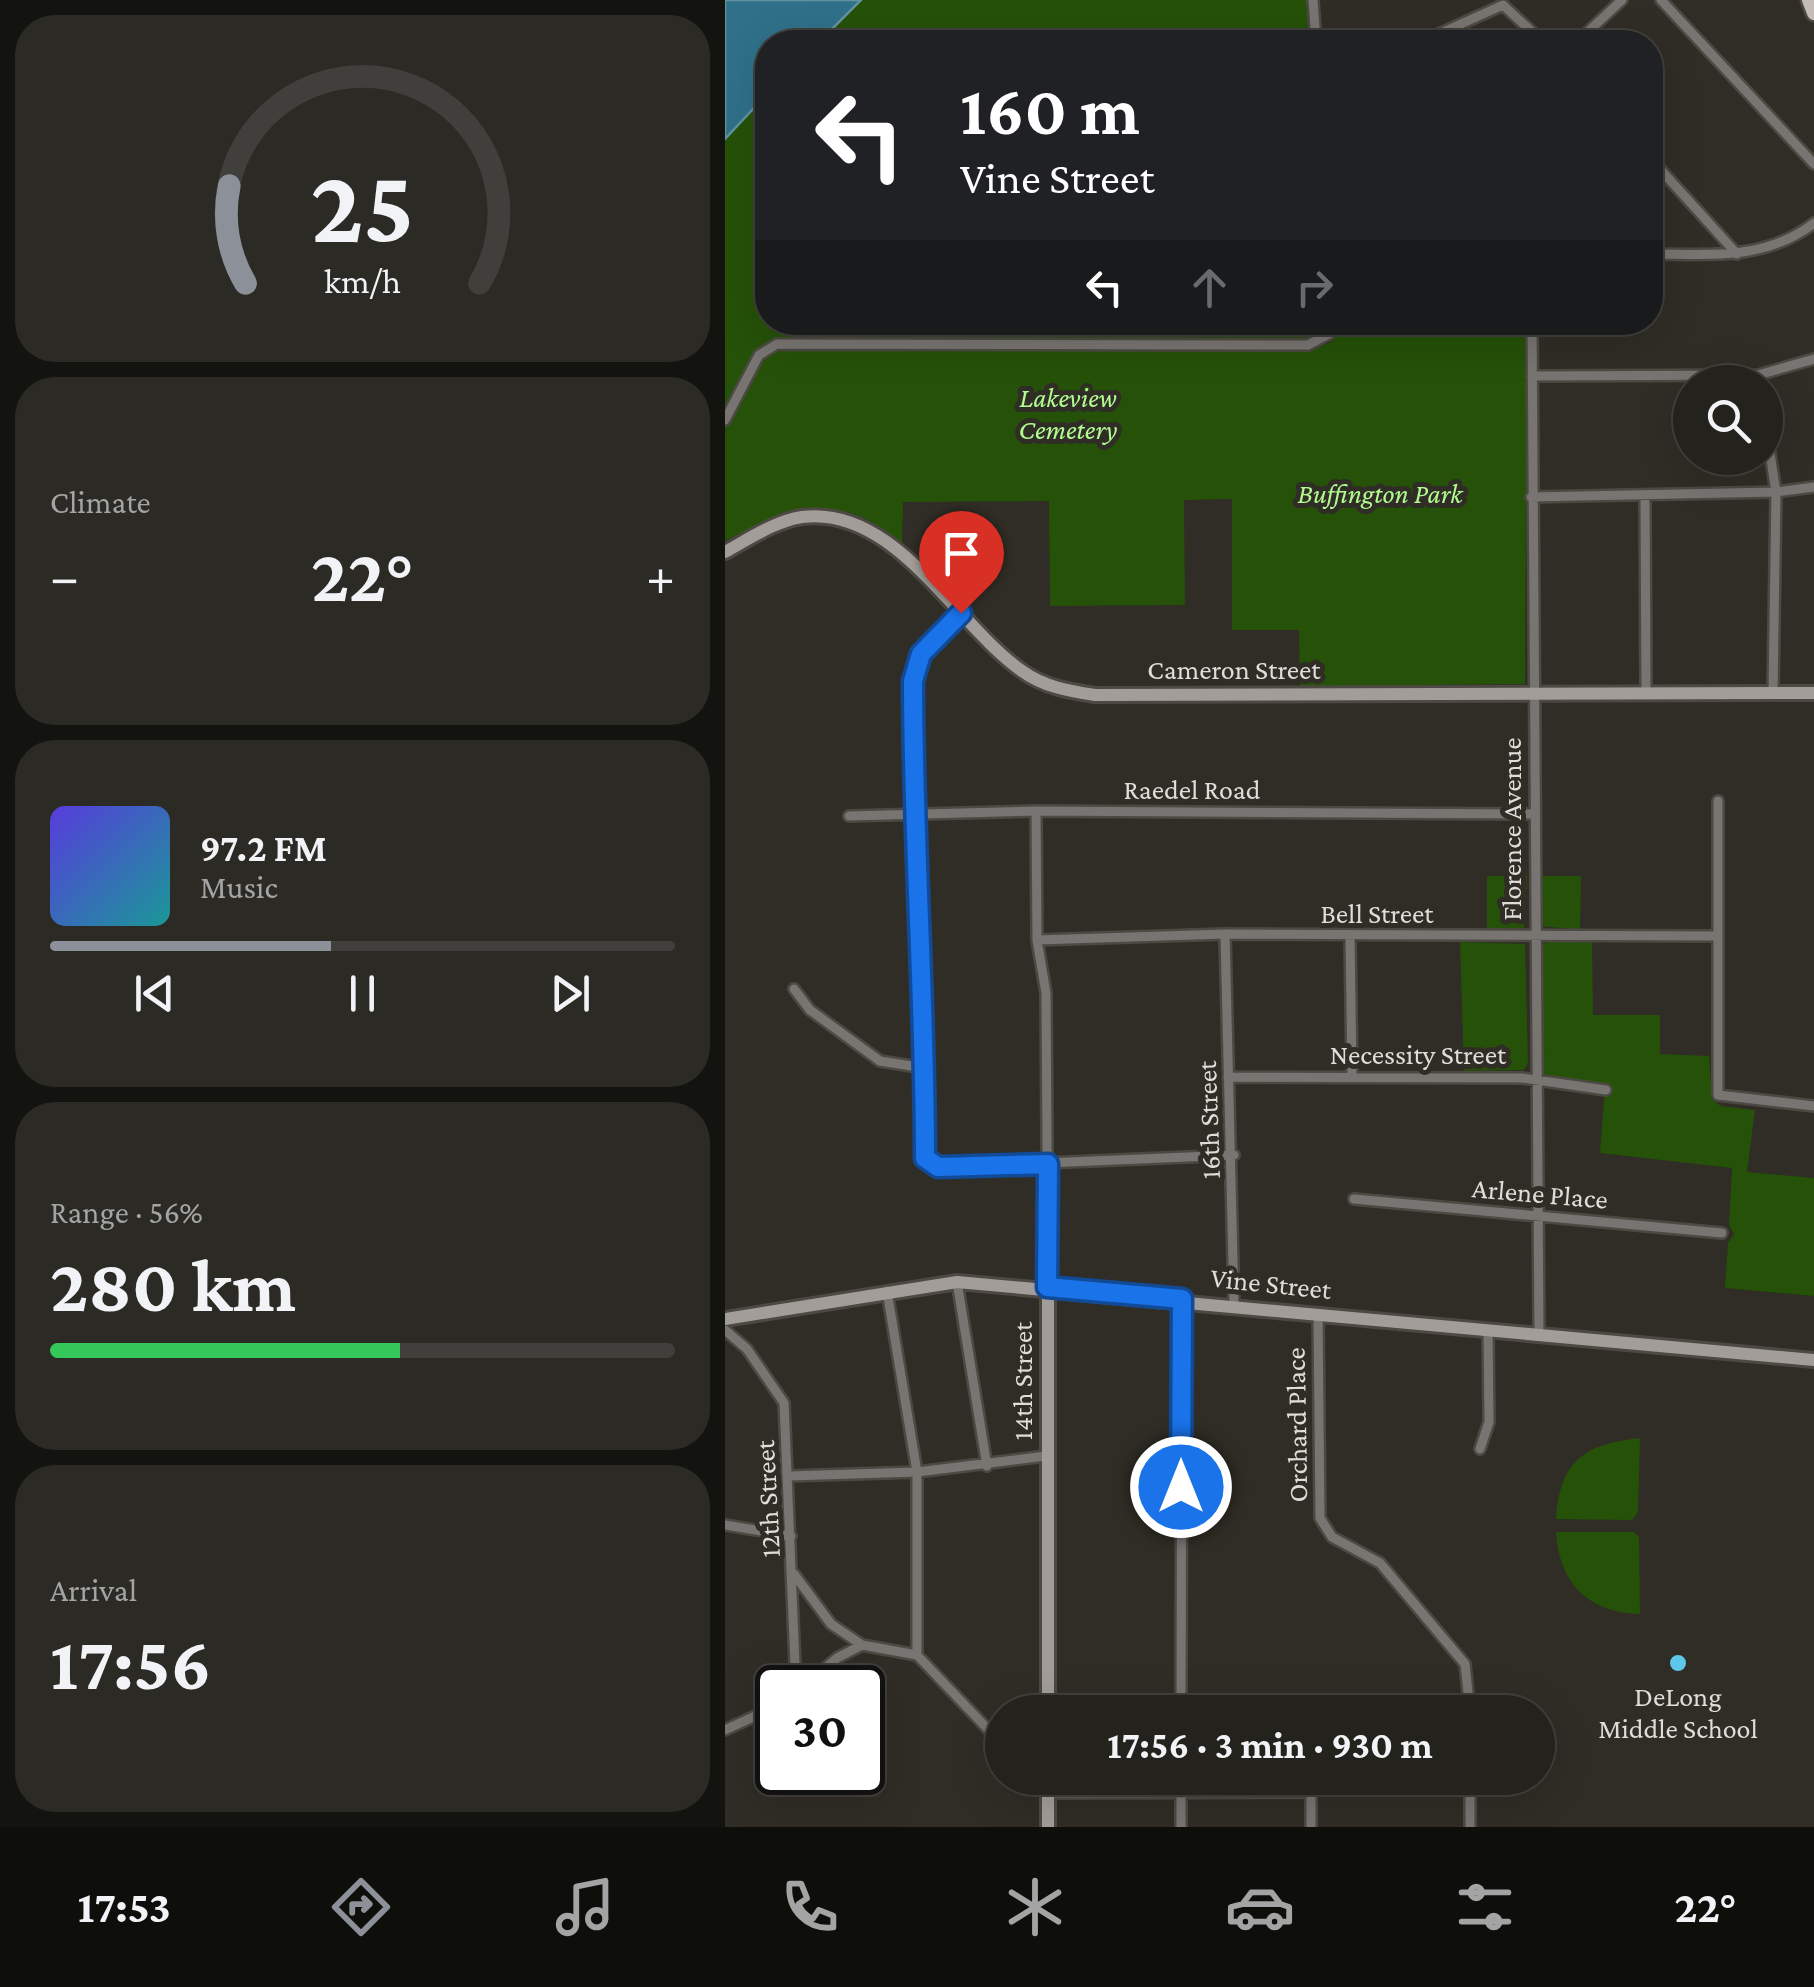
<!DOCTYPE html>
<meta charset="utf-8">
<style>
:root{--surface:#23221c;--page:#2b2a25;--text:#f1f3f6;--muted:#a3a4a3;--line:#403f3b;--accent:#8c9099}
body{margin:0;font-family:"Crimson Pro",serif;background:var(--page);color:var(--text);height:100vh;display:flex;flex-direction:column;font-size:38px;white-space:nowrap}
*{box-sizing:border-box;margin:0}
p{font-size:32px;color:var(--muted)}
.icon{flex:none;width:55px;height:55px;fill:none;stroke:currentColor;stroke-width:2;stroke-linecap:round;stroke-linejoin:round}
.map{position:relative;flex:1;overflow:hidden}
.sheet{display:flex;flex-direction:column;gap:15px;padding:15px;background:#13130f;width:725px}
.sheet>*{flex:none}
.banner{position:absolute;left:30px;top:30px;width:908px;height:305px;border-radius:40px;box-shadow:0 10px 40px #0002,0 0 0 2px var(--line);background:#202124;color:#fff;overflow:hidden}
.buttons{position:absolute;left:948px;top:365px;display:grid;gap:20px}
.buttons a{display:grid;place-items:center;width:110px;height:110px;border-radius:50%;background:var(--surface);box-shadow:0 10px 40px #0002,0 0 0 2px var(--line);font-size:50px}
.speed{position:absolute;left:30px;top:1665px;display:flex;gap:20px;font-size:50px;font-weight:700;text-align:center}
.speed>*{display:grid;place-content:center;width:130px;height:130px;border-radius:50%;background:var(--surface);box-shadow:0 10px 40px #0002,0 0 0 2px var(--line);line-height:1}
.speed .limit{border:5px solid #111;border-radius:15px;background:#fff;color:#111}
.pin{position:absolute;display:grid;place-items:center;width:85px;height:85px;color:#fff;margin:-102px -42px;border-radius:50% 50% 50% 0;rotate:-45deg;box-shadow:0 0 10px #0007}
.pin .icon{rotate:45deg}
.me{position:absolute;width:110px;margin:-55px;rotate:0deg;stroke-linejoin:round;filter:drop-shadow(0 0 8px #0008)}
.turn{display:flex;align-items:center;gap:35px;height:210px;padding:0 40px;font-size:45px}
.turn .icon{width:130px;height:130px;stroke-width:2.5}
.turn b{display:block;font-size:70px;line-height:85px}
.lanes{display:flex;align-items:center;height:95px;padding:0 40px;background:#0003;justify-content:center;gap:50px;direction:ltr}
.lanes .off{opacity:.35}
.big{font-size:75px;font-weight:700;line-height:1.1}
.sheet .tile{flex:1;display:flex;flex-direction:column;justify-content:center;gap:15px;min-width:0;padding:0 35px;border-radius:40px;background:var(--page)}
.sheet .dial{align-items:center;gap:0}
.dial svg{height:260px;overflow:visible;fill:none;stroke:var(--line);stroke-width:7;stroke-linecap:round;text-anchor:middle}
.dial text{fill:var(--text);stroke:none}
.song{display:flex;align-items:center;gap:30px}
.cover{width:120px;height:120px;border-radius:15px;background:linear-gradient(135deg,hsl(250 70% 55%),hsl(180 70% 35%))}
.played{height:10px;border-radius:5px;background:linear-gradient(90deg,var(--accent) 45%,var(--line) 45%)}
.keys{display:flex;justify-content:space-around;direction:ltr}
.heat{display:flex;justify-content:space-between;align-items:center;font-size:55px;direction:ltr}
.charge{height:15px;border-radius:8px;background:linear-gradient(90deg,#34c759 56%,var(--line) 0)}
.trip{position:absolute;left:260px;top:1695px;width:570px;height:100px;border-radius:50px;background:var(--surface);box-shadow:0 10px 40px #0002,0 0 0 2px var(--line);font-weight:700;line-height:100px;text-align:center}
.dock{display:flex;height:160px;justify-content:space-around;align-items:center;background:#0e0e0b;color:var(--muted)}
.dock .icon{width:70px;height:70px}
.dock .current{color:var(--accent)}
.dock b{font-size:45px;color:var(--text)}
main{display:flex;flex:1;min-height:0}
.map>svg:first-child{display:block}
.green{fill:#255108}
.water{fill:#2f7189;stroke:#6491a1;stroke-width:2.5}
.lines{fill:none;stroke-linecap:round;stroke-linejoin:round}
.street-casing{stroke:#4b4942;stroke-width:14}
.secondary-casing{stroke:#4b4942;stroke-width:18}
.primary-casing{stroke:#4b4942;stroke-width:19}
.street{stroke:#787472;stroke-width:9}
.secondary{stroke:#a39d99;stroke-width:12}
.primary{stroke:#c4bcb7;stroke-width:14}
.route-casing{stroke:#114b97;stroke-width:25}
.route{stroke:#1a73e8;stroke-width:18}
.poi-dot{fill:#5cc7e8;stroke:#2f2d25;stroke-width:4}
.labels{text-anchor:middle;stroke-width:10;stroke-linejoin:round;paint-order:stroke}
.park-label{font-size:28px;font-style:italic;fill:#b1fb90;stroke:#2f2d25}
.street-label{font-size:28px;fill:#deddd8;stroke:#2f2d25}
.poi-label{font-size:28px;fill:#deddd8;stroke:#2f2d25}
</style>
<main>
<section class="sheet">
<div class="tile dial"><svg viewBox="0 0 100 80">
<path d="M14 69A42 42 0 1 1 86 69"/>
<path d="M14 69A42 42 0 0 1 9 39" stroke="#8c9099"/>
<text x="50" y="56" font-size="32" font-weight="700">25</text>
<text x="50" y="72" font-size="11">km/h</text>
</svg></div>
<div class="tile"><p>Climate</p>
<div class="heat"><a>−</a><b class="big">22°</b><a>+</a></div>
</div>
<div class="tile">
<div class="song"><i class="cover"></i><div><b>97.2 FM</b><p>Music</p></div></div>
<div class="played"></div>
<div class="keys"><svg class="icon" aria-label="previous" viewBox="0 0 24 24"><path d="M18 5L8 12l10 7zM5 5v14"/></svg><svg class="icon" aria-label="pause" viewBox="0 0 24 24"><path d="M8 5v14M16 5v14"/></svg><svg class="icon" aria-label="next" viewBox="0 0 24 24"><path d="M6 5l10 7-10 7zM19 5v14"/></svg></div>
</div>
<div class="tile"><p>Range · 56%</p><b class="big">280 km</b><div class="charge"></div></div>
<div class="tile"><p>Arrival</p><b class="big">17:56</b></div>
</section>
<div class="map">
<svg width="1089" height="1827" viewBox="0 0 1089 1827">
<rect width="100%" height="100%" fill="#2f2d25"/>
<!-- green -->
<path class="green" d="M136 0H583L586 42H94Z
M42 94V322L600 323 583 338 444 339 440 345 587 350 606 342 613 323H802L800 684 575 686 574 630H507V499L459 500 460 605 325 606 324 501 178 502 177 545C118 488 64 508 0 541V139Z
M762 876H802L799 928 762 931Z
M815 876H856L855 930 816 926Z
M824 941H867L868 1015H935V1054L984 1056 987 1099 996 1106 1030 1110 1022 1172 1089 1178V1296L1000 1288 1003 1243 1009 1234 1004 1225 1007 1168 875 1153 880 1087 817 1077 815 946Z
M735 942 800 944 803 1063 799 1070 739 1071Z
M915 1438 913 1512 907 1520 831 1519C835 1460 860 1444 915 1438Z
M831 1532H909L914 1537 915 1614C864 1613 834 1584 831 1532Z"/>
<!-- water -->
<path class="water" d="M0 0H136L94 42H42V94L0 139Z"/>
<g class="lines">
<!-- street casing -->
<g class="street-casing">
<path id="street" d="M588 0 591 42
M936 0 1089 164
M696 42 778 5 818 42
M852 42 897 0
M925 158 1012 254
M925 254C984 254 1040 261 1089 223
M807 322 814 1335
M807 376 1033 375 1089 359
M0 420 34 355 52 344 583 345 604 334 609 322
M1040 421 1051 492 1048 693
M806 497 1051 492 1089 487
M920 497 921 693
M236 613 196 654 188 681C188 840 200 998 200 1158L213 1167H228L509 1155
M993 801V1095L1089 1106
M311 811 312 940 321 993 323 1287
M124 816 311 811 809 814
M500 934 509 1305
M625 935 627 1076
M312 940 500 934 993 936
M69 989 85 1010 155 1061 199 1068
M503 1077 797 1078 881 1090
M629 1199 997 1233
M232 1282 262 1466
M162 1291 192 1472V1655
M593 1314 595 1518 607 1537 655 1563 740 1664 745 1712
M0 1330 22 1349 59 1403 71 1688
M755 1449 764 1422 763 1330
M64 1476 192 1472 321 1456
M0 1525 66 1536
M69 1574 106 1624 137 1645 192 1655 278 1745
M77 1688 112 1658 137 1645
M456 1712 457 1299
M0 1730 52 1706
M309 1778 323 1793 586 1792V1827
M456 1827V1778
M745 1827V1778"/>
</g>
<!-- secondary casing -->
<g class="secondary-casing">
<path id="secondary" d="M0 552C24 539 50 521 77 517 170 505 230 624 297 671 319 687 344 691 370 695L1089 693
M323 1287V1712
M0 1319 232 1282 1089 1360
M323 1827V1778"/>
</g>
<!-- primary casing -->
<g class="primary-casing">
<path id="primary" d="M1084 0 1089 13"/>
</g>
<!-- street -->
<use href="#street" class="street"/>
<!-- secondary -->
<use href="#secondary" class="secondary"/>
<!-- primary -->
<use href="#primary" class="primary"/>
</g>
<g class="lines">
<!-- route casing -->
<g class="route-casing">
<path id="route" d="M236 613 196 654 188 681C188 840 200 998 200 1158L213 1167 323 1164 322 1287 457 1299 456 1487"/>
</g>
<!-- route -->
<use href="#route" class="route"/>
</g>
<!-- markers -->
<circle class="poi-dot" cx="953" cy="1663" r="10"/>
<g class="labels">
<!-- park labels -->
<g class="park-label">
<text x="343" y="407">Lakeview<tspan x="343" dy="32">Cemetery</tspan></text>
<text x="655" y="503">Buffington Park</text>
</g>
<!-- street labels -->
<g class="street-label">
<text x="509" y="679">Cameron Street</text>
<text x="467" y="799">Raedel Road</text>
<text transform="translate(786 829) rotate(-90)" y="10">Florence Avenue</text>
<text x="652" y="923">Bell Street</text>
<text x="693" y="1064">Necessity Street</text>
<text transform="translate(483 1120) rotate(-92)" y="10">16th Street</text>
<text transform="translate(815 1193) rotate(5)" y="10">Arlene Place</text>
<text transform="translate(546 1283) rotate(6)" y="10">Vine Street</text>
<text transform="translate(297 1381) rotate(-90)" y="10">14th Street</text>
<text transform="translate(571 1425) rotate(-91)" y="10">Orchard Place</text>
<text transform="translate(42 1499) rotate(-93)" y="10">12th Street</text>
</g>
<!-- poi labels -->
<g class="poi-label">
<text x="953" y="1706">DeLong<tspan x="953" dy="32">Middle School</tspan></text>
</g>
</g>
</svg>
<div class="buttons">
<a><svg class="icon" aria-label="search" viewBox="0 0 24 24"><circle cx="10" cy="10" r="6"/><path d="M15 15l6 6"/></svg></a>
</div>
<div class="speed"><div class="limit">30</div></div>
<div class="pin" style="left:236px;top:613px;background:#d93025"><svg class="icon" aria-label="arrive" viewBox="0 0 24 24"><path d="M6 21V4h12l-3 4 3 4H6"/></svg></div>
<svg class="me" style="left:456px;top:1487px" viewBox="-20 -20 40 40"><circle r="17" fill="#1a73e8" stroke="#fff" stroke-width="3"/><path d="M0-11L8 9 0 5-8 9z" fill="#fff"/></svg>
<div class="trip">17:56 · 3 min · 930 m</div>
<div class="banner">
<div class="turn"><svg class="icon" aria-label="left" viewBox="0 0 24 24"><path d="M17 20v-9H6M10 6l-5 5 5 5"/></svg><div><b>160 m</b>Vine Street</div></div>
<div class="lanes"><svg class="icon" aria-label="left" viewBox="0 0 24 24"><path d="M17 20v-9H6M10 6l-5 5 5 5"/></svg><svg class="icon off" aria-label="ahead" viewBox="0 0 24 24"><path d="M12 20V5M6 11l6-6 6 6"/></svg><svg class="icon off" aria-label="right" viewBox="0 0 24 24"><path d="M7 20v-9h11M14 6l5 5-5 5"/></svg></div>
</div>
</div>
</main>
<nav class="dock">
<b>17:53</b>
<svg class="icon current" aria-label="directions" viewBox="0 0 24 24"><path d="M12 3l9 9-9 9-9-9zM9 14v-3h6M13 9l2 2-2 2"/></svg>
<svg class="icon" aria-label="music" viewBox="0 0 24 24"><path d="M9 18V5l10-2v13"/><circle cx="6" cy="18" r="3"/><circle cx="16" cy="16" r="3"/></svg>
<svg class="icon" aria-label="phone" viewBox="0 0 24 24"><path d="M5 4h4l2 5-3 2q2 4 5 5l2-3 5 2v4C11 20 4 13 5 4z"/></svg>
<svg class="icon" aria-label="climate" viewBox="0 0 24 24"><path d="M12 3v18M4 7l16 10M4 17L20 7"/></svg>
<svg class="icon" aria-label="car" viewBox="0 0 24 24"><path d="M5 17H2v-5l4-1 3-4h7l3 4 3 1v5h-3M9 17h6M6 11h13"/><circle cx="7" cy="17" r="2"/><circle cx="17" cy="17" r="2"/></svg>
<svg class="icon" aria-label="filters" viewBox="0 0 24 24"><path d="M4 7h16M4 17h16"/><circle cx="9" cy="7" r="2"/><circle cx="15" cy="17" r="2"/></svg>
<b>22°</b>
</nav>
